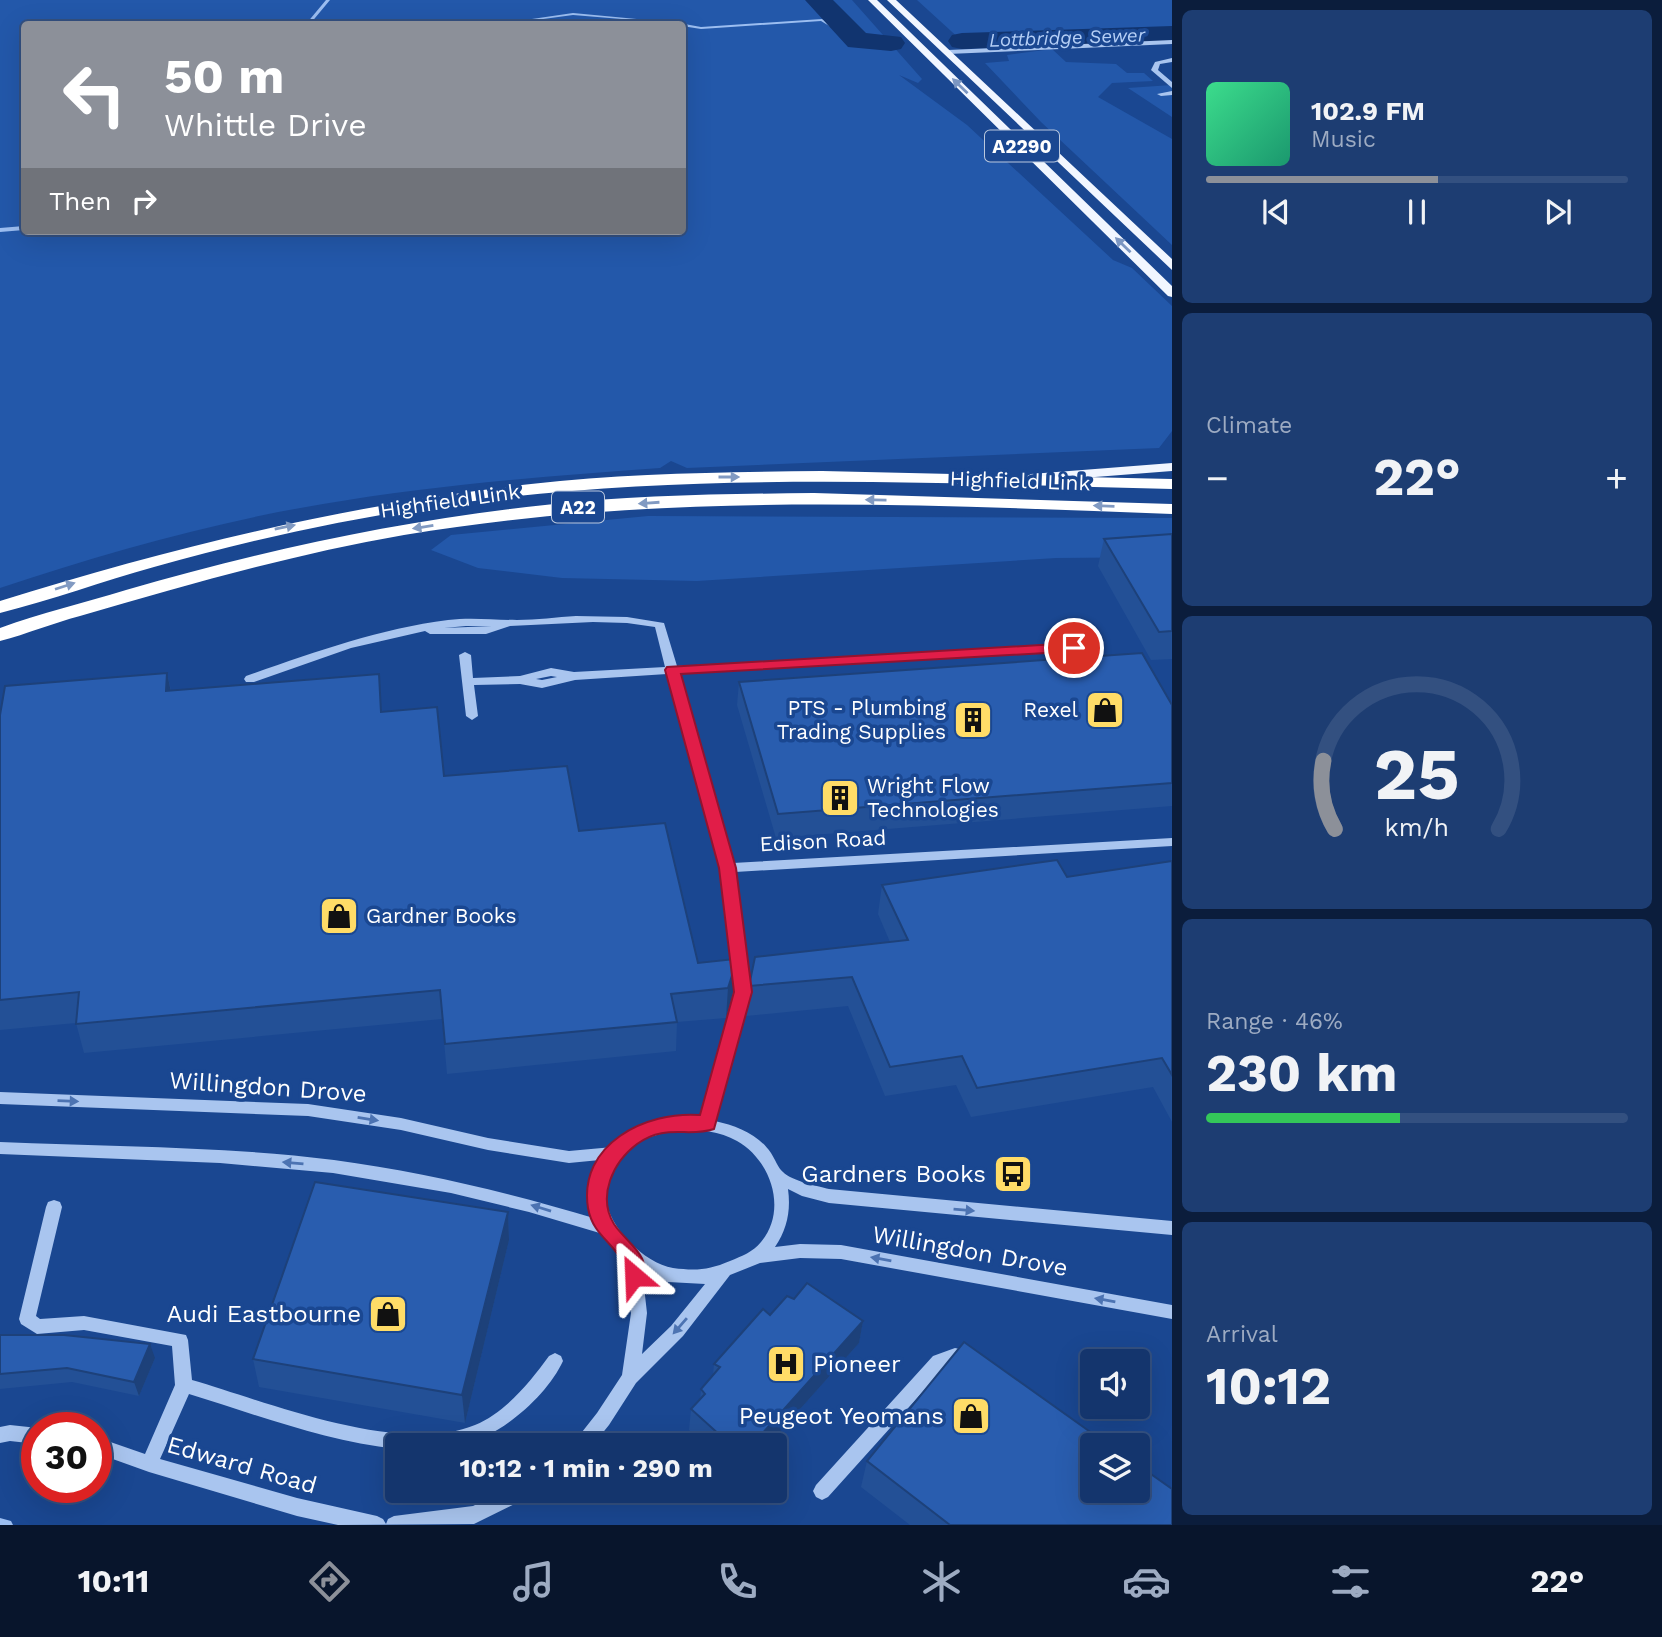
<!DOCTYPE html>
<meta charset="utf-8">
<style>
:root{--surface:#14356d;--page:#1d3d72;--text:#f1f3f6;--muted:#9dabc2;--line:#335080;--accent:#8c9099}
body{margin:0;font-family:"Work Sans",sans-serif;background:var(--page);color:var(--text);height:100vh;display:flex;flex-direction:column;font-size:26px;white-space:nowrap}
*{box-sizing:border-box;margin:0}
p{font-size:23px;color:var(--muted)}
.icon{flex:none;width:38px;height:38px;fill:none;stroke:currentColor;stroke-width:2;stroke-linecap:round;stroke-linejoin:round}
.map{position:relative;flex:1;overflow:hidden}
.panel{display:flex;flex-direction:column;gap:10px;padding:10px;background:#0b1d3c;width:490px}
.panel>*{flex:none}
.guide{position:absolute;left:21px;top:21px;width:665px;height:214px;border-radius:7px;box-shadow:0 7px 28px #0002,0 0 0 2px var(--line);background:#8c9099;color:#fff;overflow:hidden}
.controls{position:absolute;left:1080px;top:1349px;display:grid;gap:14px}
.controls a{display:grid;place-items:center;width:70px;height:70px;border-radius:7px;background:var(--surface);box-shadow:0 7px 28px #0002,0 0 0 2px var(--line);font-size:35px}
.speed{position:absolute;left:21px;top:1412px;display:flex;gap:14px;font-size:35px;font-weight:700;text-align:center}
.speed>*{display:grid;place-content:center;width:91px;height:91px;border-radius:50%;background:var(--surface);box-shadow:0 7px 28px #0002,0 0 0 2px var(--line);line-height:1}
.speed .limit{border:10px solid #d22;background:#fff;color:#111}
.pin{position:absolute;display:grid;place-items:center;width:60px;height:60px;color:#fff;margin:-30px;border:4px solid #fff;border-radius:50%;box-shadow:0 2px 7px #0007}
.me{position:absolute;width:77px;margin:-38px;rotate:334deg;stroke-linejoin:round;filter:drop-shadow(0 0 5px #0008)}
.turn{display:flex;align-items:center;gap:24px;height:147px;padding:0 28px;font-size:32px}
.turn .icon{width:91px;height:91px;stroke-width:2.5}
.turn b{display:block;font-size:49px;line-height:60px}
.then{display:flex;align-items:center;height:66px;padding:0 28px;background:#0003;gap:14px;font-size:26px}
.big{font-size:52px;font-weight:700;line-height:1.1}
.panel .widget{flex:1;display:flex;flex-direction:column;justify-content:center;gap:10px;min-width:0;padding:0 24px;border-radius:10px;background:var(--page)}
.panel .dial{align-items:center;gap:0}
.dial svg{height:182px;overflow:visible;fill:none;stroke:var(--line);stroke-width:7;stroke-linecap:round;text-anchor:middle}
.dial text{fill:var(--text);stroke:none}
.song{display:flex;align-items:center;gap:21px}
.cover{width:84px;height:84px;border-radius:10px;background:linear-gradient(135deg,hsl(150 70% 55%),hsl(160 70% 35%))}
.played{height:7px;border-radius:4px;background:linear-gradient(90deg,var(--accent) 55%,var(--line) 55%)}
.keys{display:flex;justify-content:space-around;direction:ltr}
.heat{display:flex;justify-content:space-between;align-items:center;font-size:38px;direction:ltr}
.charge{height:10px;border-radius:5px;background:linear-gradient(90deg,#34c759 46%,var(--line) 0)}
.trip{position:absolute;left:385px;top:1433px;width:402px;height:70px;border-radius:7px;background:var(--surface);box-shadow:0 7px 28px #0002,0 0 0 2px var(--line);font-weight:700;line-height:70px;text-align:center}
.menu{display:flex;height:112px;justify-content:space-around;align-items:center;background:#08152c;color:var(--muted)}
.menu .icon{width:49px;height:49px}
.menu .current{color:var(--accent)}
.menu b{font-size:32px;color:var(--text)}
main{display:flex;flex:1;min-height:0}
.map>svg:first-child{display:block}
.green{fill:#2358aa;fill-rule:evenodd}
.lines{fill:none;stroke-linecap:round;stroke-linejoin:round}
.stream{fill:#9cbef1;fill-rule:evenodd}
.river{fill:#11346f;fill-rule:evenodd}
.minor{fill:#a9c5ef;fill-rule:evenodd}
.major{fill:#f1f6ff;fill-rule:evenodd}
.highway{fill:#fff;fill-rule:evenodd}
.wall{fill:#235096}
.shaded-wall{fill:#1d417a}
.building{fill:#295daf;stroke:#1d417a;stroke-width:2}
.oneway{fill:#7b96c2}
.oneway2{fill:#819ac2}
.oneway3{fill:#4c73b2}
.route{fill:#e11d48;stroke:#92132f;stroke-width:2}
.labels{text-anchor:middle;stroke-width:7;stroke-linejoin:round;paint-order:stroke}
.far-water-label{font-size:19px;font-style:italic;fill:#b5cff6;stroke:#1a4791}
.shield{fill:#1a4791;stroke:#bac8de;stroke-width:2}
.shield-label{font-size:19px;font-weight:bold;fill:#fff}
.street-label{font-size:21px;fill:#fff;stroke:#1a4791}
.poi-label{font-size:21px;fill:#fff;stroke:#1a4791;text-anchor:end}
.near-street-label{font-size:24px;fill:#fff;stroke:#1a4791}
.near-poi-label{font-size:24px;fill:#fff;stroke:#1a4791;text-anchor:end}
</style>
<main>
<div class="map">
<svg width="1172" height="1525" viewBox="0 0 1172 1525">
<rect width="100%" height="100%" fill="#1a4791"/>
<!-- green -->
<path class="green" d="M0 0H852L922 79 918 83 899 75 967 125 1113 260 1132 268 1172 306V431L1159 448 687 468 671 461 660 468C547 476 435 485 323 504 214 522 105 553 0 588ZM682 24V231H24V24Z
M917 0H1172V34L962 41Z
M1052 49 1066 62 1116 64 1127 73H1144L1153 81 1112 83 1098 97 1172 139V245L1041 122 985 63 1009 61 1007 55Z
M1172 85V117L1128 88Z
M648 516 1172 518V557L1056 558 697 581 562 578 478 568 431 550 451 535Z"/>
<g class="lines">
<!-- stream -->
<path class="stream" d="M326 0H330L310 24H306Z
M573 13 679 23 701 27 822 19 860 41 856 42 821 21 701 29 682 26V24L573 15 506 24H497Z
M24 226V230L0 232V228Z
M0 1518 11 1521 13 1525H0Z"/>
<!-- river -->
<path class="river" d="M805 0H833L866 33 901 37 905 43 901 49 891 51 848 47Z
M1172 26V42L962 49 952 47 948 41 952 35 962 33Z"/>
<!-- minor -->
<path class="minor" d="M1172 40V44L948 54 945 52 948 50Z
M1172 58V62L1160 64 1158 70 1172 82V88L1151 70 1155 62Z
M1172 91V95L1161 96 1157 94Z
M576 616 627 617 664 623 677 666 1079 645 1081 647 1079 649 1075 650 679 673 733 863 1172 838V846L735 872 750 992 715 1121C737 1126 758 1134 771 1153 775 1159 778 1168 783 1172 792 1181 817 1186 829 1189L1172 1221V1235L829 1203 802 1196 788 1189C791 1211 787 1229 775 1247L800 1244 841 1245 1172 1305V1319L841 1259 800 1258 760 1263 730 1275 683 1336 636 1383 609 1425 592 1446H571L597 1413 622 1375 631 1313 624 1258 603 1234 529 1212 451 1193 333 1173 220 1163 0 1154V1142C111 1147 223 1146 334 1160 423 1172 511 1193 597 1219 591 1200 589 1179 600 1160L569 1163 488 1150 401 1130 308 1116 0 1104V1092L308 1104 401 1118 488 1138 569 1151 613 1147 625 1135 680 1116 701 1118 736 992 721 868 667 674 575 680 542 688 520 684 474 685 478 716 472 720 466 716 459 655 465 652 471 655 473 678 520 676 551 668 574 672 665 667 655 627 627 623 593 622 510 626 486 634H430L425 631 351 648 254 682H246L244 679 246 676C312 653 378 629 448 620 471 617 494 620 517 620 537 620 557 617 576 616ZM466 626H492L444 628ZM551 676 557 677 542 680 536 679ZM680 1128C699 1130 720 1131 737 1141 771 1160 788 1210 761 1242 753 1252 742 1256 730 1261 709 1270 696 1271 673 1268 644 1263 608 1227 606 1198 604 1177 618 1156 635 1144 645 1137 668 1132 680 1128ZM642 1269 668 1282 705 1284 671 1326 642 1354 647 1313Z
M54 1200 60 1202 62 1207 36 1316 40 1319 84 1316 186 1335 188 1340 192 1380C268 1402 399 1456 475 1425 506 1412 530 1382 549 1356L555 1353 561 1356 563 1361C547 1396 500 1437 462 1445 442 1449 418 1446 397 1446V1449C325 1441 257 1415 189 1394L160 1459 297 1498 377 1516 383 1519 386 1524 388 1519 394 1516 473 1506 504 1491H532L529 1497 474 1524 338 1525 297 1516 149 1472 96 1453V1437L145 1454 175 1385 172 1346 84 1330 37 1334 21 1324 19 1319 46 1207 48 1202Z
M955 1348 973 1352 975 1357 973 1362C964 1366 954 1364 945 1367L828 1497 822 1500 816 1497 813 1491 816 1485 933 1356Z
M10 1425 38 1428 37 1444 10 1441 0 1443V1427Z"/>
<!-- major -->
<path class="major" d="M868 0H877L1172 286V297L1168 296Z
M887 0H896L1172 259V270Z
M1172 463V471L1031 482 1024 478 1031 474Z"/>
<!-- highway -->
<path class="highway" d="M822 471 1172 479V489C934 483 695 471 458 503 355 517 253 539 154 567 103 581 52 600 0 613V601C174 547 350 504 531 484 628 473 725 472 822 471Z
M814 493 1172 504V514C915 504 659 492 404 535 294 554 187 585 80 616 53 623 27 634 0 641V628C41 613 84 603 126 590 264 550 403 520 545 505 634 495 725 494 814 493Z"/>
</g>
<!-- wall -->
<path class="wall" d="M1172 534V659L1151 660 1098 566 1104 539Z
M167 673 171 690 382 712 444 776 579 831 698 963 733 992 726 1018 677 1022 676 1051 447 1074 442 1019 84 1053 76 1023 0 1030V715Z
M739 682 1172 705V806L776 838 737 705Z
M1172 861V1122L1153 1087 971 1117 956 1085 885 1096 848 1006 746 1016 749 986 890 942 878 914 882 885 1067 877Z
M508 1212 509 1240 465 1423 259 1387 253 1359Z
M794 1299 863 1321 859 1343 767 1446H706L689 1430 691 1409 700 1400 701 1389 713 1375 714 1364 770 1315Z
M0 1335 155 1358 139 1396 72 1382 0 1389Z
M867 1461 1172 1525H910L861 1487Z"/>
<!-- shaded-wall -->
<path class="shaded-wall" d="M167 673 173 702 166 691Z
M736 963 733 992 726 1018 728 988Z
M508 1212 509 1240 465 1423 462 1395Z
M863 1321 859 1343 767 1446H751Z
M150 1344 155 1358 139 1396 134 1382Z"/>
<!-- building -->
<path class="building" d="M1172 534V631L1159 632 1104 539Z
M1142 653 1172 705V783L778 814 739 682Z
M167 673 166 691 379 674 381 712 437 707 444 776 567 766 579 831 665 823 698 963 735 959 736 963 728 988 671 994 677 1022 445 1044 440 990 76 1024 79 992 0 1000V715L5 686Z
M1057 860 1067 877 1172 861V1075L1162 1058 977 1088 962 1056 890 1067 852 977 749 986 755 957 908 940 882 885Z
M315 1182 508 1212 462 1395 253 1359Z
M807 1283 863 1321 751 1446H732L691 1409 705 1394 701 1389 720 1367 714 1364 763 1309 770 1315 787 1296 794 1299Z
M0 1335H64L150 1344 134 1382 67 1368 0 1374Z
M964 1342 1110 1446H1092V1491H1138V1465L1172 1489V1525H950L867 1461Z"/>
<!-- one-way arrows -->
<defs><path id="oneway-solid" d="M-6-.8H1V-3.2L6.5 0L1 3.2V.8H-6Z" transform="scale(1.75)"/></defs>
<g class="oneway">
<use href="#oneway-solid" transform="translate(960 86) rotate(-136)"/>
<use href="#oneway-solid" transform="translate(1123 245) rotate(-136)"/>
</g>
<g class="oneway2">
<use href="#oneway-solid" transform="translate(729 477)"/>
<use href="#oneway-solid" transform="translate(876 500) rotate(-179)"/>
<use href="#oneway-solid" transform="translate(649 503) rotate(176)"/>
<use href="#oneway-solid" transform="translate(1104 506) rotate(-178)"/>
<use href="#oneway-solid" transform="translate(285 527) rotate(-11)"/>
<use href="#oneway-solid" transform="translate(423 527) rotate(171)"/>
<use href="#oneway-solid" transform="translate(65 586) rotate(-18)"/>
</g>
<g class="oneway3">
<use href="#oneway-solid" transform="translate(68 1101) rotate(2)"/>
<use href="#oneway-solid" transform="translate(368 1119) rotate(9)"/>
<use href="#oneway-solid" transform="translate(293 1163) rotate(-175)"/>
<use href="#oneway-solid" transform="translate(541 1208) rotate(-163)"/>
<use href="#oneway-solid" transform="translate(964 1210) rotate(5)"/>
<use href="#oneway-solid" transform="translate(881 1259) rotate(-170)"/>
<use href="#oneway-solid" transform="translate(1105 1300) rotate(-170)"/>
<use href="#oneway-solid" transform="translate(680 1326) rotate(131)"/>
</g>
<!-- route -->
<path class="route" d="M1074 643 1082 648 1080 651 681 674 736 868 752 992 714 1129C688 1138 666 1123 637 1144 613 1162 597 1196 614 1224 626 1243 654 1256 642 1283L634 1285 627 1283C623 1276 624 1269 622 1262 614 1242 593 1236 588 1208 578 1144 646 1111 700 1115L734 992 719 868 665 670 667 667Z"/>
<!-- icons -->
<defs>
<g id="shop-square" transform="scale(2.0125)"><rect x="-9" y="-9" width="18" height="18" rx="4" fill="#ffdc67" stroke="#1a4791"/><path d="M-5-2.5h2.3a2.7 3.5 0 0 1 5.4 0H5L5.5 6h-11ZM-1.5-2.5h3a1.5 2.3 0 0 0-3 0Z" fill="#111"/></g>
<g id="building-square" transform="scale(2.0125)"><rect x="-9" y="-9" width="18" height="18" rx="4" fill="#ffdc67" stroke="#1a4791"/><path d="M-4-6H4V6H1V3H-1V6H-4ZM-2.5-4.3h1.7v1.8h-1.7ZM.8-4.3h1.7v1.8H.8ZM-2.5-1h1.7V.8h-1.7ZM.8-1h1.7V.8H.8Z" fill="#111"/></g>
<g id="bus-square" transform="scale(2.0125)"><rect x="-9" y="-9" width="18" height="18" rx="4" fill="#ffdc67" stroke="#1a4791"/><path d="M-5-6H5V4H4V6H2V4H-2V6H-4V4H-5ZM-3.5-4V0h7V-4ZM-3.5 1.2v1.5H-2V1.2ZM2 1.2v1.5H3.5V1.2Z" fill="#111"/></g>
<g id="hospital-square" transform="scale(2.0125)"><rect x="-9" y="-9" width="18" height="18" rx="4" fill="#ffdc67" stroke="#1a4791"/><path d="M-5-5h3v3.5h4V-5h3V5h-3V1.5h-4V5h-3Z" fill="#111"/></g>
</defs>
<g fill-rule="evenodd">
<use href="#shop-square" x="1105" y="710"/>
<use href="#building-square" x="973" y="720"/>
<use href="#building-square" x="840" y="798"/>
<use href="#shop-square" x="339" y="916"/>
<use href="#bus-square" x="1013" y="1174"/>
<use href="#shop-square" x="388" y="1314"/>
<use href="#hospital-square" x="786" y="1364"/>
<use href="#shop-square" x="971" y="1416"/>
</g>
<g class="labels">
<!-- far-water labels -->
<g class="far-water-label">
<text transform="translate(1067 37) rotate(-2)" y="7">Lottbridge Sewer</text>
</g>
<!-- shield labels -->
<g class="shield">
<rect x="985" y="130.5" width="74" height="31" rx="5"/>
<rect x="552" y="491.5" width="52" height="31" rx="5"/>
</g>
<g class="shield-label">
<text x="1022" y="153">A2290</text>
<text x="578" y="514">A22</text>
</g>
<!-- street labels -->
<g class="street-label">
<text transform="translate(1020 481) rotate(2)" y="7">Highfield Link</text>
<text transform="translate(450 501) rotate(-8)" y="7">Highfield Link</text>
<text transform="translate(823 841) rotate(-3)" y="7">Edison Road</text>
</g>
<!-- poi labels -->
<g class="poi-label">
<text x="946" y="715">PTS - Plumbing<tspan x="946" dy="24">Trading Supplies</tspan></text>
<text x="1078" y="717">Rexel</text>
<text x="867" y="793" text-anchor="start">Wright Flow<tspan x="867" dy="24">Technologies</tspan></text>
<text x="366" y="923" text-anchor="start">Gardner Books</text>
</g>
<!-- near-street labels -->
<g class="near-street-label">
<text transform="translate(268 1087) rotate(4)" y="8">Willingdon Drove</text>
<text transform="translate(970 1251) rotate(10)" y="8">Willingdon Drove</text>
<text transform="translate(242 1465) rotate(16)" y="8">Edward Road</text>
</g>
<!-- near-poi labels -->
<g class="near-poi-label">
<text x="986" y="1182">Gardners Books</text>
<text x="361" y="1322">Audi Eastbourne</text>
<text x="813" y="1372" text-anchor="start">Pioneer</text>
<text x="944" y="1424">Peugeot Yeomans</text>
</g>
</g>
</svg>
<div class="controls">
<a><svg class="icon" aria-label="sound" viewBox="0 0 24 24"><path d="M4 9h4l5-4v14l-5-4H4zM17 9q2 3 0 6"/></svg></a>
<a><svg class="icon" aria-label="layers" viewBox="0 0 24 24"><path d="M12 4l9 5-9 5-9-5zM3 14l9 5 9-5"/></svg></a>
</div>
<div class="speed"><div class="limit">30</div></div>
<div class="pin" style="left:1074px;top:648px;background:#d93025"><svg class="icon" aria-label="arrive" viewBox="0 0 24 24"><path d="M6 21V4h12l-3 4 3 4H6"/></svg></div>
<svg class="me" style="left:634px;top:1276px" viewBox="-20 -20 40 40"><path d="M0-17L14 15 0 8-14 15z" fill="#e11d48" stroke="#fff" stroke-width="4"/></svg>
<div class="trip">10:12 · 1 min · 290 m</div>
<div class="guide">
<div class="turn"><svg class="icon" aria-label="left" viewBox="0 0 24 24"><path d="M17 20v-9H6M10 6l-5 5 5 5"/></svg><div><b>50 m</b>Whittle Drive</div></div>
<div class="then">Then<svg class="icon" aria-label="right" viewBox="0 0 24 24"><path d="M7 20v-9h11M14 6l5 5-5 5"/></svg></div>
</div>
</div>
<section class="panel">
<div class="widget">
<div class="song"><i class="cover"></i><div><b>102.9 FM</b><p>Music</p></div></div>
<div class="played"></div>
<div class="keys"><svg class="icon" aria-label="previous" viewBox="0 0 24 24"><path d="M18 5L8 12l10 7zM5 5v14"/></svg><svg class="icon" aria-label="pause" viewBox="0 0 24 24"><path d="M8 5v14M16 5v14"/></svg><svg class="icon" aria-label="next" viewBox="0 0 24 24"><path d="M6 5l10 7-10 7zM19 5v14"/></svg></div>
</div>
<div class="widget"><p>Climate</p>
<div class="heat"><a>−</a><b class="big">22°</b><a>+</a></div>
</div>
<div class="widget dial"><svg viewBox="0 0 100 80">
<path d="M14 69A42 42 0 1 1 86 69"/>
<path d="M14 69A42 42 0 0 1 9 39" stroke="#8c9099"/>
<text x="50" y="56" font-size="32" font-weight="700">25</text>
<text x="50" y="72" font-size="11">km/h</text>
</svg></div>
<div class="widget"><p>Range · 46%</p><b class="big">230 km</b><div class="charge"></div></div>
<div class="widget"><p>Arrival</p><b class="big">10:12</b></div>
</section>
</main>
<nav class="menu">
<b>10:11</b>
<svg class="icon current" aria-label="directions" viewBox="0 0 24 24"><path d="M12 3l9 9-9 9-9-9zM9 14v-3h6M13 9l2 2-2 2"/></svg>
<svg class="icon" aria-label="music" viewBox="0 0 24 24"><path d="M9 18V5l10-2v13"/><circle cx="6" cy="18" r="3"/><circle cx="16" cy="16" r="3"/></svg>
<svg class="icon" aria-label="phone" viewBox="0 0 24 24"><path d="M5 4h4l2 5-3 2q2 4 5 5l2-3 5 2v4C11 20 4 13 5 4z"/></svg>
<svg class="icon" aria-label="climate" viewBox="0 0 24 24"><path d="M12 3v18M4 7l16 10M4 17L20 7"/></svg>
<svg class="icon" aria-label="car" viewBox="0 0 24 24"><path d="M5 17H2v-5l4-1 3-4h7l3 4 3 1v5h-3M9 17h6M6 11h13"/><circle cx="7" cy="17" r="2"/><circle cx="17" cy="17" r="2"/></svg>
<svg class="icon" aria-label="filters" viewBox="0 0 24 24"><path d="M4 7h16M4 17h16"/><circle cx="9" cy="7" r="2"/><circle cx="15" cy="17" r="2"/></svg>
<b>22°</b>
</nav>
